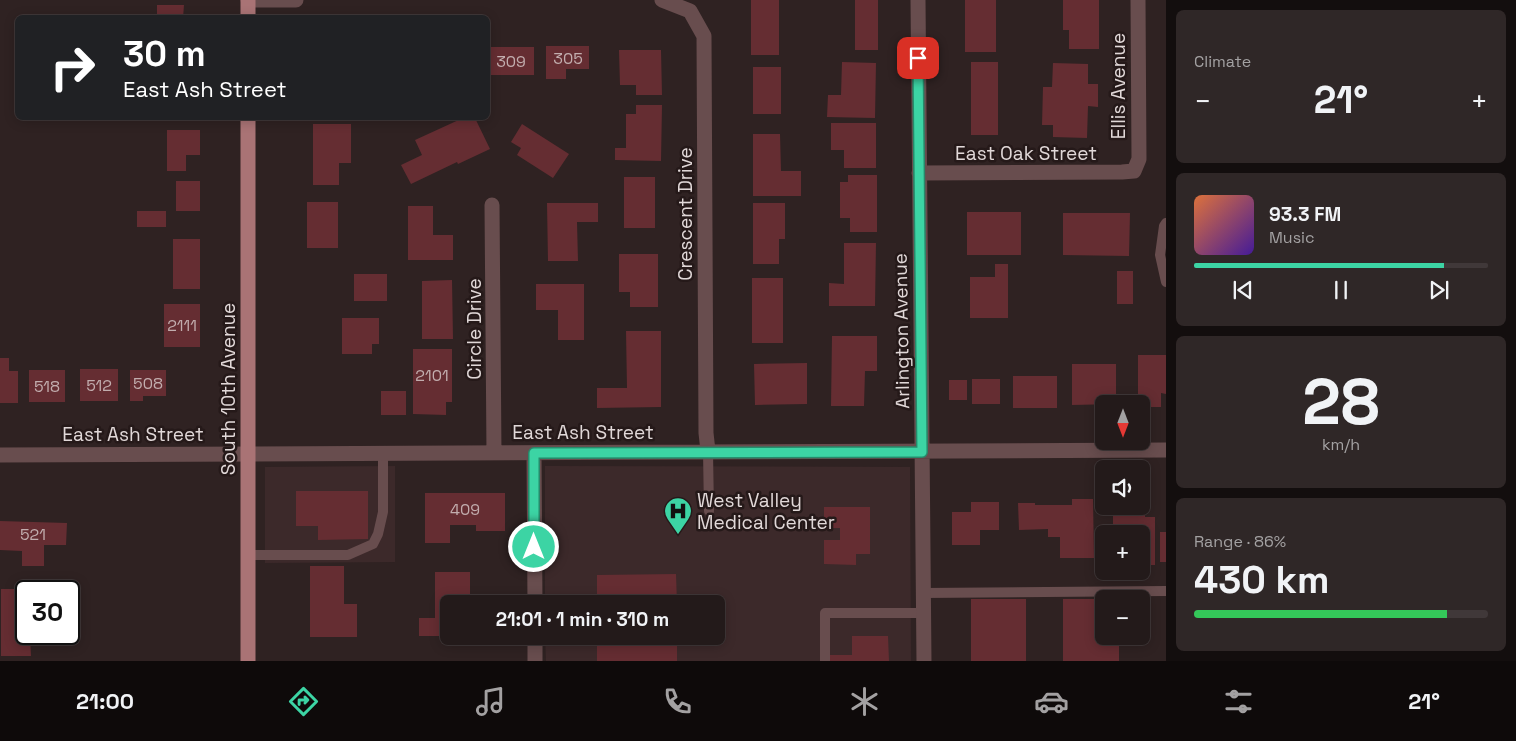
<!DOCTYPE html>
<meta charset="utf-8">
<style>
:root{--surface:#231a1a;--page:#2f2727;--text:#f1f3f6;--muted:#a3a1a2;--line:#403839;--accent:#3cd4a4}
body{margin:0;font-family:"Space Grotesk",sans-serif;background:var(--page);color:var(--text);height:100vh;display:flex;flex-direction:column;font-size:19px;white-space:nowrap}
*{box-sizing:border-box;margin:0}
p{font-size:16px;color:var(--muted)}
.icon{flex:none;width:28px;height:28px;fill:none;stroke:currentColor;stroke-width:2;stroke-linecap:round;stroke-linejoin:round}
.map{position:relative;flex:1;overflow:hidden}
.details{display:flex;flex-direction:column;gap:10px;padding:10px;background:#130e0e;width:350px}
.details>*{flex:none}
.top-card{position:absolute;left:15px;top:15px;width:475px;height:105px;border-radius:8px;box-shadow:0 2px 12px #0003,0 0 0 1px var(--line);background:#202124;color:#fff;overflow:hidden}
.needle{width:32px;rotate:180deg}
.fabs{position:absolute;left:1095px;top:395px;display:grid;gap:10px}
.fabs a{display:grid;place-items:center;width:55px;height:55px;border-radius:8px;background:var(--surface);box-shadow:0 2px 12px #0003,0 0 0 1px var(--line);font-size:25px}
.speed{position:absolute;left:15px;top:580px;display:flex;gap:10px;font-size:25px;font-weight:700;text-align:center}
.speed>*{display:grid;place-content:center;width:65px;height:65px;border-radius:50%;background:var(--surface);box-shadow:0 2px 12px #0003,0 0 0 1px var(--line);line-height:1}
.speed .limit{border:2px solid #111;border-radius:8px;background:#fff;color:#111}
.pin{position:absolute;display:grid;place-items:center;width:42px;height:42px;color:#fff;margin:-21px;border-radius:10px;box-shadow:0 2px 8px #0006}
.me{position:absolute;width:55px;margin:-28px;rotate:0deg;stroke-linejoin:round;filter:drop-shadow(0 0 4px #0008)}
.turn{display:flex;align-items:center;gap:18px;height:105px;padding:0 25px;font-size:22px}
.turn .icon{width:65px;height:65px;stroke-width:2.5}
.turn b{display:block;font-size:35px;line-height:42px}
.big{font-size:38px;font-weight:700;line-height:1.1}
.details .widget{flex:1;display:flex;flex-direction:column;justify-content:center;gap:8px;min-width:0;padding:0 18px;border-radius:8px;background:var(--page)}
.details .dial{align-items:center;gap:0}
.dial b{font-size:65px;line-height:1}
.song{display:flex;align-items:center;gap:15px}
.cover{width:60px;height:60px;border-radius:8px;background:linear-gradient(135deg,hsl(20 70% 55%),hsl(260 70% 35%))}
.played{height:5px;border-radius:2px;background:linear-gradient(90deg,var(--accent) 85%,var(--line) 85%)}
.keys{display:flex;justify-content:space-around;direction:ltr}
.heat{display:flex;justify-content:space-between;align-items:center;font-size:28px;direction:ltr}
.charge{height:8px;border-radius:4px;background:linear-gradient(90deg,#34c759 86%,var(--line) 0)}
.trip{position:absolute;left:440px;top:595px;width:285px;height:50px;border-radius:8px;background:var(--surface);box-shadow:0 2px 12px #0003,0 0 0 1px var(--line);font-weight:700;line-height:50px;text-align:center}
.menu{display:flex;height:80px;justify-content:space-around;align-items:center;background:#0e0a0a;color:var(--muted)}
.menu .icon{width:35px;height:35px}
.menu .active{color:var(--accent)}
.menu b{font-size:22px;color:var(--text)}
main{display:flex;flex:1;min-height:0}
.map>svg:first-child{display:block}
.built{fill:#3c292a}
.building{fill:#652d32}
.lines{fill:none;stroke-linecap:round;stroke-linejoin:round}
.lane{stroke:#684d4e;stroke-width:10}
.street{stroke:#684d4e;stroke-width:15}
.primary{stroke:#a97375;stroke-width:15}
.route-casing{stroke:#278a6b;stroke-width:12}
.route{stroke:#3cd4a4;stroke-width:9}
.labels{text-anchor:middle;stroke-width:5;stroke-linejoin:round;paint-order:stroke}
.number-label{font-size:16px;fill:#c2adae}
.street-label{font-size:19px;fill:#e1d8d8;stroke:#251919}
.poi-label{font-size:19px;fill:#e1d8d8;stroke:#251919;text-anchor:start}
</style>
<main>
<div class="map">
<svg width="1166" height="661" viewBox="0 0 1166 661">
<rect width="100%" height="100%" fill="#2f2222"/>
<!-- built -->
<path class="built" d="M395 466V562L265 563V467Z
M545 466 910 467 911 661H546L545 636H716V604H545Z"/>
<!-- building -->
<path class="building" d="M751 0H779V55H751Z
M855 0H878V50H855Z
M965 0H996V52H965Z
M1063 0H1099V49H1069V30H1063Z
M157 5H184L183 18H157Z
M546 46H589V69H566V79H546Z
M488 47H534V75H488Z
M619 50H661L662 95H636V85H620Z
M842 62 876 63 875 118 827 117 828 95H841Z
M971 62H998V135H971Z
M1053 63 1088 64V84H1098V107L1088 106 1087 138 1053 137V125H1042L1043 87H1052Z
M753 67H781V114H753Z
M636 105H662L661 161 615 160V148H626V114H636Z
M463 118H475L490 149 458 164 457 162 411 184 401 165 422 155 415 140Z
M831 123H876V168H844V150H831Z
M313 124H351V163H339V185H313Z
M522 124 569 154 553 178 517 155 521 148 511 142Z
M167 130H200V155H186V171H167Z
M753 134H780L781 171H801V196H753Z
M848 175H877V232H850V218H840V182H848Z
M624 177H655V228H624Z
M176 181H200V211H176Z
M307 202H338V248H307Z
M547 203H598V222H577L578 261H548Z
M753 203H785V239H779V264H753Z
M408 206H433V235H453V260H408Z
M137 211H166V227H137Z
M967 212H1021V255H967Z
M1063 213H1130L1129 256 1063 255Z
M173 239H200V289H173Z
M844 243H876L875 306H829V283L844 284Z
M619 254H658V307H630V292H619Z
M995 264H1008V318H970V277H995Z
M1117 271H1133V304H1117Z
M354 274H387V301H354Z
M752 278H783V343H752Z
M452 280 453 339H422V281Z
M536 284H584V340H558V310H536Z
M164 304H200V347H164Z
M342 318H379V344H372V354H342Z
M626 331H661V407L597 408V388H627Z
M832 336H877V371H865L864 406H831Z
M413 349H452V402H446V415L413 414Z
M1138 355H1166V394L1161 393V407H1141V404H1138Z
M0 358H9V371H18V403H0Z
M807 363V404L755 405 754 364Z
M1072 364H1116V404L1072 405Z
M80 369H118V401H80Z
M29 370H65V402H29Z
M130 370H166V396H143V401H130Z
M1013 376H1057V408H1013Z
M972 379H1000V404H972Z
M949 380H967V400H949Z
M381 391H406V415H381Z
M296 491H368V539L318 540V526H296Z
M425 493H505V531H476V525H450V543H425Z
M1072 499H1093L1094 558H1060V537H1048V529L1019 530 1018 503H1035V505H1072Z
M971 502H999V530H980V545H952V512H971Z
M1141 504H1145V517H1155V565H1141V534H1135V531H1113V506H1141Z
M824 507H870V554H856V565L824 564V540H840V528H824Z
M0 521 67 523 66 545H44V566H22V551L0 550Z
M1160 532H1166V562H1160Z
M310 566H344V604H357V637H310Z
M435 572H470V604H449V636H419V618H435Z
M676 574 677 604H597V575Z
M1 589H36V591H26V634H36V636H30L31 656H1Z
M971 599H1026V661H971Z
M1063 599H1104V636H1119V661H1063Z
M597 636H677V661H597Z
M852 636H888L889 661H829V655H852Z"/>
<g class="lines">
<!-- lane -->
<path class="lane" d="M1166 223 1164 226 1160 255 1166 282
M708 451 709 511
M248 555H348L373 544 378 534 383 512V453
M923 593 1166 591
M825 661V613H924"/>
<!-- street -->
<path class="street" d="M248 0H296
M662 0 690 11 704 36 706 433 708 451
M918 0 924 661
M919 173 1122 172 1134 171 1139 159 1138 0
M492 205 494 453
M534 453 535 604
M0 455 1166 450
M535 636V661"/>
<!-- primary -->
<path class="primary" d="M248 18V0
M248 118V661"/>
</g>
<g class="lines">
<!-- route casing -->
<g class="route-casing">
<path id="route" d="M534 547V453L922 452 918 58"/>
</g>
<!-- route -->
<use href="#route" class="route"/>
</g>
<!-- icons -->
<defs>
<g id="hospital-pin" transform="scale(1.4375)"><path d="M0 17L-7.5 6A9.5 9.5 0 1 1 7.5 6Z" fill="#3cd4a4" stroke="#251919"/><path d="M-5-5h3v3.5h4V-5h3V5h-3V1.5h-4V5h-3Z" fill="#111"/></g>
</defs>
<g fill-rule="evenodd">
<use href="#hospital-pin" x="678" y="511"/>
</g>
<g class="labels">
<!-- number labels -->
<g class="number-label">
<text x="568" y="64">305</text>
<text x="511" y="67">309</text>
<text x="182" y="331">2111</text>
<text x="432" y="381">2101</text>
<text x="148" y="389">508</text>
<text x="99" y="391">512</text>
<text x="47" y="392">518</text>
<text x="465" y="515">409</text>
<text x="33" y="540">521</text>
</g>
<!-- street labels -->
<g class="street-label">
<text transform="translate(1118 86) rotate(-90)" y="7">Ellis Avenue</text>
<text x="1026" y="160">East Oak Street</text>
<text transform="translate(685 214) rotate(-90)" y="7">Crescent Drive</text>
<text transform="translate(474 329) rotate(-90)" y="7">Circle Drive</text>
<text transform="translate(901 331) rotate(-91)" y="7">Arlington Avenue</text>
<text transform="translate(228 389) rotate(-90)" y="7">South 10th Avenue</text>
<text x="583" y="439">East Ash Street</text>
<text x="133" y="441">East Ash Street</text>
</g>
<!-- poi labels -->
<g class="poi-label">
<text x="697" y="507">West Valley<tspan x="697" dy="22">Medical Center</tspan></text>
</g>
</g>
</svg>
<div class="fabs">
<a><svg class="needle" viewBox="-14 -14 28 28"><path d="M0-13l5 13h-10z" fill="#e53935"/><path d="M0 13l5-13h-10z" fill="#a3a1a2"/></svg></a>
<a><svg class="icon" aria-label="sound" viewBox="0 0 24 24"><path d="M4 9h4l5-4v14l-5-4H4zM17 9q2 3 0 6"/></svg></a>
<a>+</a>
<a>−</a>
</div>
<div class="speed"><div class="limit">30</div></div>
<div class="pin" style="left:918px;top:58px;background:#d93025"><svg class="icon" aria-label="arrive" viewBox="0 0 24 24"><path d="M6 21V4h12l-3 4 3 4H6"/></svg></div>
<svg class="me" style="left:534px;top:547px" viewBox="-20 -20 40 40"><circle r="17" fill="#3cd4a4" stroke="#fff" stroke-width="3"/><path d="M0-11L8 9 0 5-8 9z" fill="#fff"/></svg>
<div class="trip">21:01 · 1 min · 310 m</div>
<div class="top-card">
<div class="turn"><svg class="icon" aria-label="right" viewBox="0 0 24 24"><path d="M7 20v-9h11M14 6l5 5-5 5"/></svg><div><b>30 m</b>East Ash Street</div></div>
</div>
</div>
<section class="details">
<div class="widget"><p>Climate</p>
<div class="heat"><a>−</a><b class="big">21°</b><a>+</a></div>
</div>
<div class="widget">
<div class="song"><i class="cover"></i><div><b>93.3 FM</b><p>Music</p></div></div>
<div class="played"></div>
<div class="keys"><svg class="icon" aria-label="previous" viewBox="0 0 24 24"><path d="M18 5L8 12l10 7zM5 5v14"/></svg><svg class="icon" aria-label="pause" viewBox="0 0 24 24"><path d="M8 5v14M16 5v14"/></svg><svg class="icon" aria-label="next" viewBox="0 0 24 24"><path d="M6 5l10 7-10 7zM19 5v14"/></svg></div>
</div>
<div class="widget dial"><b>28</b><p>km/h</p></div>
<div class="widget"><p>Range · 86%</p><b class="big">430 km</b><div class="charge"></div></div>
</section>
</main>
<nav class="menu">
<b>21:00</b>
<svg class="icon active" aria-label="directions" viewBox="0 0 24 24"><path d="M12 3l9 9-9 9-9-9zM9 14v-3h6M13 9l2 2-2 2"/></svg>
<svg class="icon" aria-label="music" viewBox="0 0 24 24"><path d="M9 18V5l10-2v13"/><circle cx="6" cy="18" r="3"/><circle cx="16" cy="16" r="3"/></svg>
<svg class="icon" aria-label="phone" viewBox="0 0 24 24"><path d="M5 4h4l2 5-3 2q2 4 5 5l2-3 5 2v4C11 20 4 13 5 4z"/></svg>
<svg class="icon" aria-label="climate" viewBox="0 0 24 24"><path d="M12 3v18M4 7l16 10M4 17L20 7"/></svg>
<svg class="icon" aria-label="car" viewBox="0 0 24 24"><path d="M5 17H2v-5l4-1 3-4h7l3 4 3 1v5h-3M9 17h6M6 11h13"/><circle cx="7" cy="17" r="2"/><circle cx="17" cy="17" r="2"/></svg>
<svg class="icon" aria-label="filters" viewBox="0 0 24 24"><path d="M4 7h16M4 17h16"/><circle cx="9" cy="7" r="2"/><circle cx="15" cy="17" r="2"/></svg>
<b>21°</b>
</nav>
